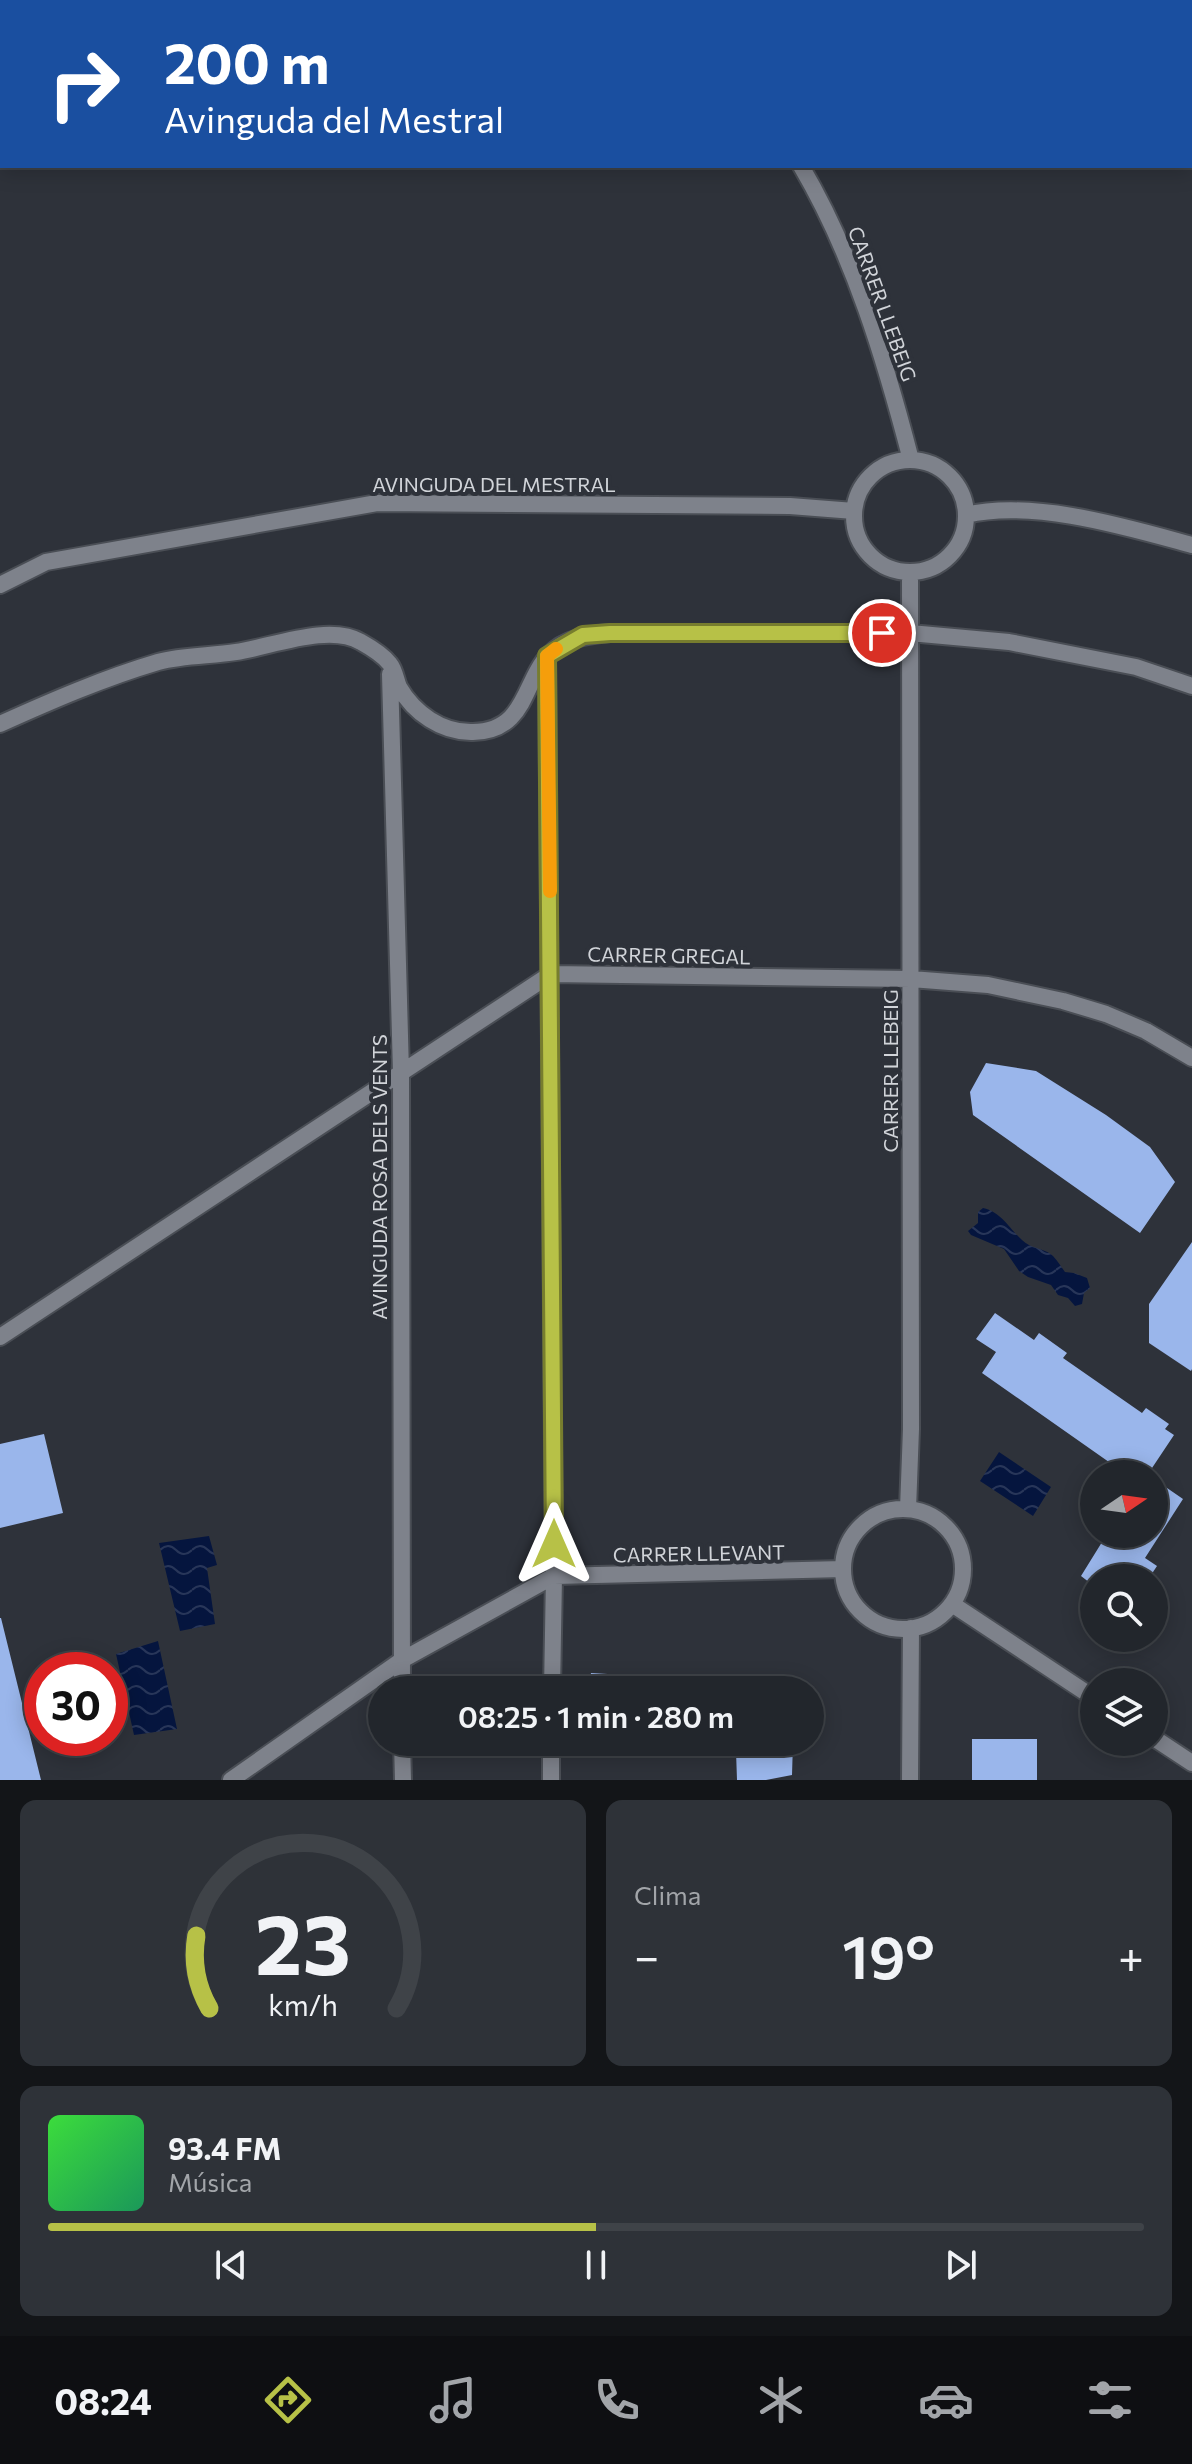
<!DOCTYPE html>
<html lang="es">
<meta charset="utf-8">
<style>
:root{--surface:#22262c;--page:#2e3238;--text:#f1f3f6;--muted:#a2a5a9;--line:#3f4348;--accent:#b7c147}
body{margin:0;font-family:Commissioner,sans-serif;background:var(--page);color:var(--text);height:100vh;display:flex;flex-direction:column;font-size:30px;white-space:nowrap}
*{box-sizing:border-box;margin:0}
p{font-size:26px;color:var(--muted)}
.icon{flex:none;width:44px;height:44px;fill:none;stroke:currentColor;stroke-width:2;stroke-linecap:round;stroke-linejoin:round}
.map{position:relative;height:1780px;overflow:hidden}
.side{display:flex;flex-direction:column;gap:20px;padding:20px;background:#131518;flex:1}
.side>*{flex:none}
.banner{position:absolute;left:0px;top:0px;width:1192px;height:168px;box-shadow:0 4px 20px #0003,0 0 0 2px var(--line);background:#1a4fa0;color:#fff;overflow:hidden}
.needle{width:52px;rotate:77deg}
.fabs{position:absolute;left:1080px;top:1460px;display:grid;gap:16px}
.fabs a{display:grid;place-items:center;width:88px;height:88px;border-radius:50%;background:var(--surface);box-shadow:0 4px 20px #0003,0 0 0 2px var(--line);font-size:40px}
.speed{position:absolute;left:24px;top:1652px;display:flex;gap:16px;font-size:40px;font-weight:700;text-align:center}
.speed>*{display:grid;place-content:center;width:104px;height:104px;border-radius:50%;background:var(--surface);box-shadow:0 4px 20px #0003,0 0 0 2px var(--line);line-height:1}
.speed .limit{border:12px solid #d22;background:#fff;color:#111}
.pin{position:absolute;display:grid;place-items:center;width:68px;height:68px;color:#fff;margin:-34px;border:4px solid #fff;border-radius:50%;box-shadow:0 2px 8px #0007}
.me{position:absolute;width:88px;margin:-44px;rotate:0deg;stroke-linejoin:round;filter:drop-shadow(0 0 6px #0008)}
.turn{display:flex;align-items:center;gap:28px;height:168px;padding:0 32px;font-size:36px}
.turn .icon{width:104px;height:104px;stroke-width:2.5}
.turn b{display:block;font-size:56px;line-height:68px}
.big{font-size:60px;font-weight:600;line-height:1.1}
.side .tile{flex:1;display:flex;flex-direction:column;justify-content:center;gap:12px;min-width:0;padding:0 28px;border-radius:16px;background:var(--page)}
.side .dial{align-items:center;gap:0}
.dial svg{height:208px;overflow:visible;fill:none;stroke:var(--line);stroke-width:7;stroke-linecap:round;text-anchor:middle}
.dial text{fill:var(--text);stroke:none}
.song{display:flex;align-items:center;gap:24px}
.cover{width:96px;height:96px;border-radius:12px;background:linear-gradient(135deg,hsl(120 70% 55%),hsl(150 70% 35%))}
.played{height:8px;border-radius:4px;background:linear-gradient(90deg,var(--accent) 50%,var(--line) 50%)}
.keys{display:flex;justify-content:space-around;direction:ltr}
.heat{display:flex;justify-content:space-between;align-items:center;font-size:44px;direction:ltr}
.side .tiles{flex:1;display:grid;gap:20px;grid-template-columns:1fr 1fr}
.tile:last-child{grid-column:span 2}
.trip{position:absolute;left:368px;top:1676px;width:456px;height:80px;border-radius:40px;background:var(--surface);box-shadow:0 4px 20px #0003,0 0 0 2px var(--line);font-weight:600;line-height:80px;text-align:center}
.menu{display:flex;height:128px;justify-content:space-around;align-items:center;background:#0e0f12;color:var(--muted)}
.menu .icon{width:56px;height:56px}
.menu .active{color:var(--accent)}
.menu b{font-size:36px;color:var(--text)}
.map>svg:first-child{display:block}
.water{fill:url(#water-waves)}
.building{fill:#9ab6eb}
.lines{fill:none;stroke-linecap:round;stroke-linejoin:round}
.street-casing{stroke:#4a4e55;stroke-width:20}
.street{stroke:#7e828b;stroke-width:16}
.route-casing{stroke:#777d2e;stroke-width:20}
.route{stroke:#b7c147;stroke-width:14}
.slow{stroke:#f59e0b;stroke-width:14}
.labels{text-anchor:middle;stroke-width:8;stroke-linejoin:round;paint-order:stroke}
.street-label{font-size:20px;fill:#d1d4d9;stroke:#2e323a}
</style>
<div class="map">
<svg width="1192" height="1780" viewBox="0 0 1192 1780">
<defs>
<pattern id="water-waves" width="16" height="10" patternUnits="userSpaceOnUse" patternTransform="scale(2)"><rect width="16" height="10" fill="#05153e"/><path d="M0 5q4-4 8 0t8 0" fill="none" stroke="#283659"/></pattern>
</defs>
<rect width="100%" height="100%" fill="#2e323a"/>
<!-- water -->
<path class="water" d="M983 1208C1005 1213 1011 1234 1029 1245 1037 1249 1047 1250 1053 1256 1058 1261 1061 1267 1065 1272L1074 1273 1087 1278 1090 1288 1084 1293 1082 1304 1075 1306 1068 1298 1058 1295 1051 1285 1028 1277 1019 1271 1004 1249 971 1235 968 1231 978 1223V1212Z
M999 1452 1051 1487 1033 1516 980 1481Z
M209 1536 217 1565 207 1568 215 1624 180 1631 159 1543Z
M158 1641 177 1729 134 1735 116 1654Z"/>
<!-- building -->
<path class="building" d="M986 1063 1036 1071 1106 1115 1150 1147 1175 1182 1140 1233 973 1115 970 1092Z
M1192 1242V1369L1191 1371 1149 1343V1304Z
M995 1313 1034 1340 1039 1333 1067 1353 1063 1358 1142 1413 1146 1408 1169 1424 1165 1429 1174 1435 1148 1474H1126L982 1373 996 1352 976 1339Z
M44 1434 63 1513 0 1528V1444Z
M1154 1479 1183 1499 1145 1558 1157 1566 1149 1578H1094V1586L1081 1576 1107 1534H1154Z
M0 1618H1L41 1780H0Z
M591 1673 624 1675 766 1674 768 1690H588Z
M972 1739H1037V1780H972Z
M616 1742H793L792 1775 766 1780H737L736 1751 658 1747 630 1749 615 1746Z"/>
<g class="lines">
<!-- street casing -->
<g class="street-casing">
<path id="street" d="M695 0 697 2
M1188 0 1192 3
M7 2 10 0
M801 166C854 256 885 360 911 460
M854 516a56 56 0 1 1 112 0a56 56 0 1 1-112 0Z
M966 515C1033 499 1126 527 1192 545
M0 585 46 562 377 503 790 506 854 511
M547 658 554 1576 552 1690
M390 674 401 1072 402 1690
M0 724C51 701 104 678 158 662 183 655 211 656 236 652 271 647 329 623 361 642 370 647 384 656 390 664 395 670 396 680 399 687 414 713 442 733 473 732 527 731 523 681 549 655 565 638 588 635 610 633H910L1009 642 1136 667 1192 686
M0 1337 551 974 911 979 988 985 1063 1001 1106 1014 1146 1031 1192 1058
M908 1509 911 1429 910 573
M843 1569a60 60 0 1 1 120 0a60 60 0 1 1-120 0Z
M952 1604 1094 1698
M1154 1738 1192 1763
M402 1742 403 1780
M231 1780 402 1660 554 1576 843 1569
M551 1780V1742
M910 1780 911 1628"/>
</g>
<!-- street -->
<use href="#street" class="street"/>
</g>
<g class="lines">
<!-- route casing -->
<g class="route-casing">
<path id="route" d="M554 1544 547 656 583 635 610 633H882"/>
</g>
<!-- route -->
<use href="#route" class="route"/>
<!-- slow -->
<path class="slow" d="M550 891 547 656 556 649"/>
</g>
<g class="labels">
<!-- street labels -->
<g class="street-label">
<text transform="translate(882 304) rotate(70)" y="7">CARRER LLEBEIG</text>
<text x="494" y="492">AVINGUDA DEL MESTRAL</text>
<text transform="translate(669 956) rotate(1)" y="7">CARRER GREGAL</text>
<text transform="translate(891 1071) rotate(-90)" y="7">CARRER LLEBEIG</text>
<text transform="translate(380 1177) rotate(-90)" y="7">AVINGUDA ROSA DELS VENTS</text>
<text transform="translate(699 1554) rotate(-1)" y="7">CARRER LLEVANT</text>
</g>
</g>
</svg>
<div class="fabs">
<a><svg class="needle" viewBox="-14 -14 28 28"><path d="M0-13l5 13h-10z" fill="#e53935"/><path d="M0 13l5-13h-10z" fill="#a2a5a9"/></svg></a>
<a><svg class="icon" aria-label="search" viewBox="0 0 24 24"><circle cx="10" cy="10" r="6"/><path d="M15 15l6 6"/></svg></a>
<a><svg class="icon" aria-label="layers" viewBox="0 0 24 24"><path d="M12 4l9 5-9 5-9-5zM3 14l9 5 9-5"/></svg></a>
</div>
<div class="speed"><div class="limit">30</div></div>
<div class="pin" style="left:882px;top:633px;background:#d93025"><svg class="icon" aria-label="arrive" viewBox="0 0 24 24"><path d="M6 21V4h12l-3 4 3 4H6"/></svg></div>
<svg class="me" style="left:554px;top:1544px" viewBox="-20 -20 40 40"><path d="M0-17L14 15 0 8-14 15z" fill="#b7c147" stroke="#fff" stroke-width="4"/></svg>
<div class="trip">08:25 · 1 min · 280 m</div>
<div class="banner">
<div class="turn"><svg class="icon" aria-label="right" viewBox="0 0 24 24"><path d="M7 20v-9h11M14 6l5 5-5 5"/></svg><div><b>200 m</b>Avinguda del Mestral</div></div>
</div>
</div>
<section class="side">
<div class="tiles">
<div class="tile dial"><svg viewBox="0 0 100 80">
<path d="M14 69A42 42 0 1 1 86 69"/>
<path d="M14 69A42 42 0 0 1 9 41" stroke="#b7c147"/>
<text x="50" y="56" font-size="32" font-weight="700">23</text>
<text x="50" y="72" font-size="11">km/h</text>
</svg></div>
<div class="tile"><p>Clima</p>
<div class="heat"><a>−</a><b class="big">19°</b><a>+</a></div>
</div>
<div class="tile">
<div class="song"><i class="cover"></i><div><b>93.4 FM</b><p>Música</p></div></div>
<div class="played"></div>
<div class="keys"><svg class="icon" aria-label="previous" viewBox="0 0 24 24"><path d="M18 5L8 12l10 7zM5 5v14"/></svg><svg class="icon" aria-label="pause" viewBox="0 0 24 24"><path d="M8 5v14M16 5v14"/></svg><svg class="icon" aria-label="next" viewBox="0 0 24 24"><path d="M6 5l10 7-10 7zM19 5v14"/></svg></div>
</div>
</div>
</section>
<nav class="menu">
<b>08:24</b>
<svg class="icon active" aria-label="directions" viewBox="0 0 24 24"><path d="M12 3l9 9-9 9-9-9zM9 14v-3h6M13 9l2 2-2 2"/></svg>
<svg class="icon" aria-label="music" viewBox="0 0 24 24"><path d="M9 18V5l10-2v13"/><circle cx="6" cy="18" r="3"/><circle cx="16" cy="16" r="3"/></svg>
<svg class="icon" aria-label="phone" viewBox="0 0 24 24"><path d="M5 4h4l2 5-3 2q2 4 5 5l2-3 5 2v4C11 20 4 13 5 4z"/></svg>
<svg class="icon" aria-label="climate" viewBox="0 0 24 24"><path d="M12 3v18M4 7l16 10M4 17L20 7"/></svg>
<svg class="icon" aria-label="car" viewBox="0 0 24 24"><path d="M5 17H2v-5l4-1 3-4h7l3 4 3 1v5h-3M9 17h6M6 11h13"/><circle cx="7" cy="17" r="2"/><circle cx="17" cy="17" r="2"/></svg>
<svg class="icon" aria-label="filters" viewBox="0 0 24 24"><path d="M4 7h16M4 17h16"/><circle cx="9" cy="7" r="2"/><circle cx="15" cy="17" r="2"/></svg>
</nav>
